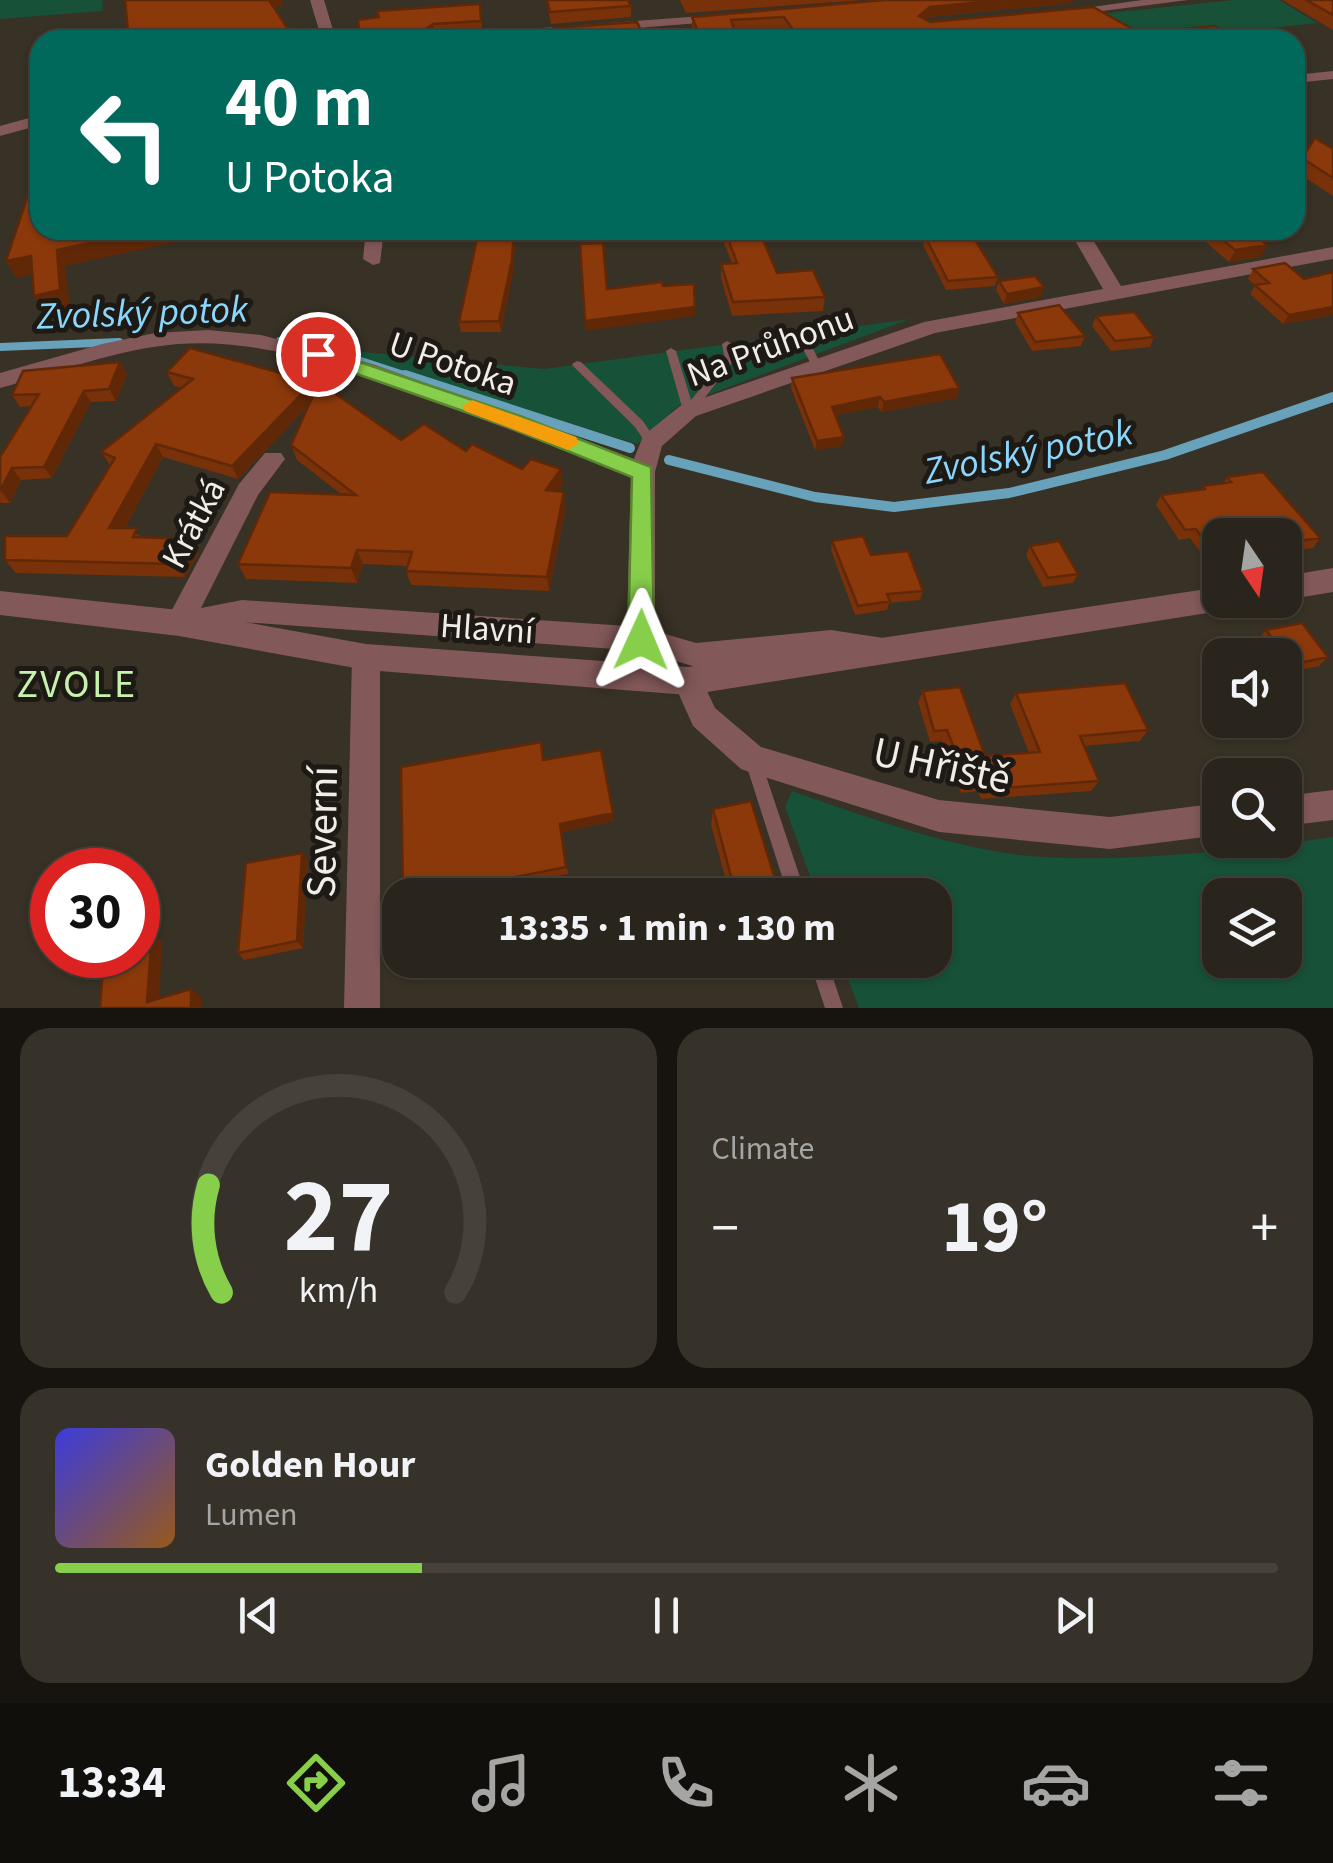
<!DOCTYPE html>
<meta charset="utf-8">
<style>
:root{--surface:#2a251c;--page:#363129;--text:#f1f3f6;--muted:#a5a5a3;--line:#46423b;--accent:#87cf4a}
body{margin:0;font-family:"Source Sans 3",sans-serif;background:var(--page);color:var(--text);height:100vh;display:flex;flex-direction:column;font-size:38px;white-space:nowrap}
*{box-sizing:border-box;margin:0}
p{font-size:32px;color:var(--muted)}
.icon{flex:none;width:55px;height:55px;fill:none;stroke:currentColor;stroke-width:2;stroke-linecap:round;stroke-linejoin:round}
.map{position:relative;height:1008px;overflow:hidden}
.details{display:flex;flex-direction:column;gap:20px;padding:20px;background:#17140f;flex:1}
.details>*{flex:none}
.banner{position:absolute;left:30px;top:30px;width:1275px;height:210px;border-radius:30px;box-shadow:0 2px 8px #0004,0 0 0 2px var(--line);background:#00695c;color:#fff;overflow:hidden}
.needle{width:65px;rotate:167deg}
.controls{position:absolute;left:1202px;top:518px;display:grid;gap:20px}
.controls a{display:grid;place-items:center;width:100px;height:100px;border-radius:20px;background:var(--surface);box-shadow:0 2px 8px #0004,0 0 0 2px var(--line);font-size:50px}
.speed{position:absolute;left:30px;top:848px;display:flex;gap:20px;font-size:50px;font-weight:700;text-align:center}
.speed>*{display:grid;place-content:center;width:130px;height:130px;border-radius:50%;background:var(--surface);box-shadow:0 2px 8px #0004,0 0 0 2px var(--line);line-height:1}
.speed .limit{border:15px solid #d22;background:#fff;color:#111}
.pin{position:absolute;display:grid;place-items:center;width:85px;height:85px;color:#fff;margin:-42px;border:5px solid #fff;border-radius:50%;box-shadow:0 2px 10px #0007}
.me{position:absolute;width:110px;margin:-55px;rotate:1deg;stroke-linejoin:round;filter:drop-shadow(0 0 8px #0008)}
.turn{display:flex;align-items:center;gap:35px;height:210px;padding:0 30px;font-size:45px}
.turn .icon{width:130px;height:130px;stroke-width:2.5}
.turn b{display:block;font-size:70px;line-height:85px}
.big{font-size:75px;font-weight:700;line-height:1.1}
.details .card{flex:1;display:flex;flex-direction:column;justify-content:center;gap:15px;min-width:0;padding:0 35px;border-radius:30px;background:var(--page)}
.details .dial{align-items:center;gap:0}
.dial svg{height:260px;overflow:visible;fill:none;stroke:var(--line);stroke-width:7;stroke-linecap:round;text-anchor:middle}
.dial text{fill:var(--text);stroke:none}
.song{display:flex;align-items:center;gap:30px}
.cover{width:120px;height:120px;border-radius:15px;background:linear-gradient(135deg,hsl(240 70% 55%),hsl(30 70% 35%))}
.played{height:10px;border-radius:5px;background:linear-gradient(90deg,var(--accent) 30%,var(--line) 30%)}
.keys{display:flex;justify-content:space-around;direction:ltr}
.heat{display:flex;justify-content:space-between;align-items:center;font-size:55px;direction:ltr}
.details .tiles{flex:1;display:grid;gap:20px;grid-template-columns:1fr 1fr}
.card:last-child{grid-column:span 2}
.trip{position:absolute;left:382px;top:878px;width:570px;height:100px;border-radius:30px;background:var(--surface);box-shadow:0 2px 8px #0004,0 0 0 2px var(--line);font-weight:700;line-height:100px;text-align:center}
.menu{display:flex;height:160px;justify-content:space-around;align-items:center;background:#110f0b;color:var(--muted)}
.menu .icon{width:70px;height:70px}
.menu .current{color:var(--accent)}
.menu b{font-size:45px;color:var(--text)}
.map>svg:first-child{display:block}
.green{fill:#175137;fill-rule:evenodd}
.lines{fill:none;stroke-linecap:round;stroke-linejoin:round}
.stream-far1{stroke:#67a2ba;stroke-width:8}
.stream{stroke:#67a2ba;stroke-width:10}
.service{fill:#825859;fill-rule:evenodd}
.minor{fill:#825859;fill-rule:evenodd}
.tertiary{fill:#825859;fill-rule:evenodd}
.wall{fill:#783109}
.shaded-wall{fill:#612808}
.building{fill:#8b390b;stroke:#612808;stroke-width:2.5}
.route{fill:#87cf4a;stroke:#588730;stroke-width:2.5}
.slow{fill:#f59e0b}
.labels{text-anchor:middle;stroke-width:10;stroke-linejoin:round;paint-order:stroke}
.street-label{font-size:35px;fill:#f1ece5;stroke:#1d1914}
.water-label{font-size:38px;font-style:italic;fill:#8bd6fd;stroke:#1d1914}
.quarter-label{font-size:40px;letter-spacing:2.5px;fill:#c8f1ad;stroke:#1d1914}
.near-street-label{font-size:42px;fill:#f1ece5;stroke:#1d1914}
</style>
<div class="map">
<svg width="1333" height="1008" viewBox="0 0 1333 1008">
<rect width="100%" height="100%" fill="#383125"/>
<!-- green -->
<path class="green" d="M0 0H103L102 11 0 19Z
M1234 0H1279L1317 23 1163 40H1065L1041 20Z
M910 319 678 406 637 444 333 349 544 369Z
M792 791C863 816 946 846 1020 855 1115 865 1238 850 1333 837V1008H859L841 960H935V895H817L785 807ZM1285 895V960H1220V895Z"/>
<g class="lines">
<!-- stream-far1 -->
<path class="stream-far1" d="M280 341 324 349 413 378
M0 347 119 342"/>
<!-- stream -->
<path class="stream" d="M405 375 630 448
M669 460 815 497 894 507 1009 493 1165 455 1333 397"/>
<!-- service -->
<path class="service" d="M800 331 805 334 822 366 821 368 817 370 812 366 795 334Z
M727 341 732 344 735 359 692 414H684L666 351 671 348 676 351 691 400 725 359 722 344Z
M577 361 581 362 643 421 657 442 655 445H647L635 427 573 366 572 364Z
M753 754 758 756 761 761 806 895H788L745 761 748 756Z
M809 960H827L843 1008H825Z"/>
<!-- minor -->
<path class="minor" d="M310 0H324L336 40H322Z
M1142 0H1188L1063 16 1056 12Z
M729 14V20L724 21 488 40H428L435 36Z
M1333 71V79L1295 83V75Z
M40 115V125L0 136V126Z
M366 230H384L380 263 373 265 363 259Z
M1069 230H1087L1121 286 1333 247V259L935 333 696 416 662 446 655 472V631L696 643 831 630 890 639 894 647 890 655 880 659 831 654 696 667 641 651 242 622 179 634 169 631 165 623 239 484 265 453H281L285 459 258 495 201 608 242 600 627 626 631 477C557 447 483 419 409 393 334 366 259 338 178 344 116 349 60 372 0 388V373L102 344 155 333 208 330 261 335 373 364 634 459 643 436 680 406 924 322 1103 289Z
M366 645 376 648 380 657V1008H344L352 657 356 648Z
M688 668 698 672 715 708 761 747 939 800 1110 817 1220 803V835L1110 849 939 832 752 773 741 769 693 726 673 681 678 672Z
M1333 790V820L1285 826V796Z"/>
<!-- tertiary -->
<path class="tertiary" d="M1333 568V592L1285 600V576Z
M1220 587V600H1234L1231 608 1220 611 688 695 366 670 179 636 0 615V591L179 610 366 644 688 667Z"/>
</g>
<!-- wall -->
<path class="wall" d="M546 0H628L631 6V17L551 24Z
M680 0H862L686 13Z
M1284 0H1333V30L1284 1Z
M1072 3 928 17 925 19 930 22 1236 40H792L784 28 734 30 697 39 692 28V17Z
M480 4 482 29 435 32 430 35 360 40Z
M1333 149V196L1295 171 1302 158Z
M479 230H516L513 271 501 332H461L459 322Z
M724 230H759L777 273 825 297 823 311 732 316 721 278V264L732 263 723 241Z
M918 230H969L998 277 995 286 946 290 923 245 924 240Z
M1192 230H1248L1267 245 1260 257 1229 262Z
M1253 269 1304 279 1333 272V315L1283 324 1250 294 1255 285 1248 279Z
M999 281 1041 297 1004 304 996 290Z
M1018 313 1085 336 1081 346 1032 351 1015 322Z
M1096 316 1154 337 1150 347 1111 351 1092 326Z
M120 362 127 374 116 401 91 402 52 478 21 480 10 503H0V457L31 406 20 407 12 395Z
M167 372 313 382 316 390 401 440 466 451 563 484 557 491 566 507 549 591 411 585 406 571 408 566 363 564 357 583 246 579 238 564 341 494 297 460 291 445 309 405 238 479 163 457 125 528 143 537 199 552 185 577 16 573 5 560 67 536 111 466 101 452 182 388 174 386Z
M792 378 959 388 957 398 881 412 878 407 835 415 844 437 842 446 815 450 791 388Z
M1227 477 1320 538 1313 548 1285 552V535H1220V561L1208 563 1190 538 1179 540 1156 505 1161 495 1201 490 1203 486 1224 483Z
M832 541 871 555 923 591 920 600 889 603 887 610 855 615 831 550Z
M1030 546 1078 574 1073 583 1043 587 1026 555Z
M1266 630 1328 657 1319 666 1285 673V655H1270L1258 639Z
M923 691 985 756 1029 753 1010 704 1016 693 1148 730 1140 741 1084 746 1099 781 1091 791 981 799 978 791 961 793 942 741 930 742 918 702Z
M544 760 613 813V821L562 832 568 874 463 895H403Z
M713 809 780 895H730L711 825Z
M302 853 308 860 303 948 244 960 238 953Z"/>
<!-- shaded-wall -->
<path class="shaded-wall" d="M267 0H282L283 6 269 8Z
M1003 0H1073L1072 3 928 17 917 26 919 16 930 7Z
M433 24 435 32 424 39 423 31Z
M819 36V40H799V38Z
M149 230H190L189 239 65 266 70 306 43 313 34 296 57 250Z
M514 230H516L513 271 501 332 499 321Z
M1267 245 1260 257 1229 262 1235 250Z
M31 256 40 272 16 278 6 261Z
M1044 287 1041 297 1004 304 1007 294Z
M695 307V316L585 331V321Z
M1333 307V315L1283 324 1289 315Z
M120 362 127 374 116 401 109 389Z
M313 382 318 395 238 479 232 466Z
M959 388 957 398 881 412 884 402Z
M84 391 91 402 52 478 44 467Z
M880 397 878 407 830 416 832 407Z
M844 437 842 446 815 450 817 441Z
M156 444 163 457 118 541 109 528Z
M12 468 21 480 10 503 1 491Z
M561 469 563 484 548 504 546 490Z
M564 492 566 507 549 591 547 577Z
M191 539 199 552 185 577 177 564Z
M357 550 363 564 357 583 351 568Z
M613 813V821L562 832 568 874 560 824Z
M302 853 308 860 303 948 297 941Z
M152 933 162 942 159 1008 147 1002Z
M191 989 202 997 201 1008H191Z"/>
<!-- building -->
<path class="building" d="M125 0H269L295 40H115L120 32 128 31Z
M547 0H628L631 6 550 12Z
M885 0H1003L930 7 919 16 930 22 1093 7 1140 33 1215 26 1236 40H822L819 36 799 38 784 17 731 20 738 40H683L701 39 692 17Z
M1306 0H1333V15Z
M480 4 481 21 433 24 423 31 426 35H481L482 40H360L358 20 379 17 377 11Z
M637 22 645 40H555L553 28Z
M1315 138 1333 149V178L1302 158Z
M40 144V230H149L57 250 60 290 34 296 31 256 6 261 38 165 31 148Z
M479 230H514L512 260 499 321 459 322Z
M725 230H759L777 273 813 270 825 297 733 302 721 264 737 263Z
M926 230H969L998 277 948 281 925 236H929Z
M1211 230H1248L1267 245 1235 250Z
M603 243 607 289 662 282 663 286 694 284 695 307 585 321 580 244Z
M1285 263 1304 279 1333 272V307L1289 315 1255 285 1269 283 1253 269Z
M1035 276 1044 287 1007 294 999 281Z
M1059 305 1085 336 1035 342 1018 313Z
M1134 312 1154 337 1115 341 1096 316Z
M190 348 313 382 232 466 156 444 109 528H137L133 537 191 539 177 564 5 560V536H67L115 458 101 452 193 379 167 372Z
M940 354 959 388 884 402 880 397 832 407 844 437 817 441 792 378Z
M120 362 109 389 84 391 44 467 12 468 0 491V457L39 394 12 395 23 371Z
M319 382 401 440 424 424 466 451 472 444 522 469 531 459 561 469 546 490 564 492 547 577 406 571 412 552 357 550 351 568 238 564 270 492 356 495 291 445Z
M1263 472 1320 538 1285 543V535H1220V553L1214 554 1196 529 1185 530 1161 495 1205 489 1203 486 1231 482 1227 477Z
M863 536 871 555 908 551 923 591 887 594 890 601 858 606 832 541Z
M1059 541 1078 574 1048 578 1030 546Z
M1302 623 1328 657 1290 665 1285 655 1266 630Z
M1125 683 1148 730 1080 736 1099 781 987 789 984 781 967 782 947 730 934 731 923 691 960 687 985 756 1040 752 1016 693Z
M541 742 543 760 601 750 613 813 560 824 566 867 424 895H403L401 767Z
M751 801 780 895H736L713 809Z
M302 853 297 941 238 953 246 863Z
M152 933 147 1002 191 989V1008H100L104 955H138V937Z"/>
<!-- route -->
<path class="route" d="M318 348 520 416 651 467 654 640 650 647 641 650 628 640 632 477 506 426 311 358 308 354Z"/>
<!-- slow -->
<path class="slow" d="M472 400 576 437 579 443 568 450 465 411 462 407Z"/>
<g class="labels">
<!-- street labels -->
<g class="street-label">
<text transform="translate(770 346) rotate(-20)" y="12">Na Průhonu</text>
<text transform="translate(453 363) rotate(19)" y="12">U Potoka</text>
<text transform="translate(193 523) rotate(-62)" y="12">Krátká</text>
<text transform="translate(487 628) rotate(4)" y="12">Hlavní</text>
</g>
<!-- water labels -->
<g class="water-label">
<text transform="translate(142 312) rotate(-2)" y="13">Zvolský potok</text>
<text transform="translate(1028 451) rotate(-11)" y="13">Zvolský potok</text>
</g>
<!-- quarter labels -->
<g class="quarter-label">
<text x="77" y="697">ZVOLE</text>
</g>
<!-- near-street labels -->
<g class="near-street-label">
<text transform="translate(942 764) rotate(12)" y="15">U Hřiště</text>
<text transform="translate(321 832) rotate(-89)" y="15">Severní</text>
</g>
</g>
</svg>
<div class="controls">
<a><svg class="needle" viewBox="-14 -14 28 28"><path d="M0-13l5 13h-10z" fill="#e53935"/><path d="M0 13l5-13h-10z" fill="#a5a5a3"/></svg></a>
<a><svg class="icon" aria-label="sound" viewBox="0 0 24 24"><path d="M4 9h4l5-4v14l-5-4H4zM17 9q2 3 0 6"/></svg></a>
<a><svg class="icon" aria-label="search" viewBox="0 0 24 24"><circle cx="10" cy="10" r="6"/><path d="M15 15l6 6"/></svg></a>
<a><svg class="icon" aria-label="layers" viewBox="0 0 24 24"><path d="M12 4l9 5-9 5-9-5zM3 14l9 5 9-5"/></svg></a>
</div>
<div class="speed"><div class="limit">30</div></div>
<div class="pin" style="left:318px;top:354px;background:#d93025"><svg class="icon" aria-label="arrive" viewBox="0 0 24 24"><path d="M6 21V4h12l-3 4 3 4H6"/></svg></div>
<svg class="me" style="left:641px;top:640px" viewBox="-20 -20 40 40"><path d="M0-17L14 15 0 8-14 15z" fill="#87cf4a" stroke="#fff" stroke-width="4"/></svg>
<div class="trip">13:35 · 1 min · 130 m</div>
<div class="banner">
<div class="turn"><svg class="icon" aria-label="left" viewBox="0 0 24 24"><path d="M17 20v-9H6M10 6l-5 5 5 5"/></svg><div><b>40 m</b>U Potoka</div></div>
</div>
</div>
<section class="details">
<div class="tiles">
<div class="card dial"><svg viewBox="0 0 100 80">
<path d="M14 69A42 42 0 1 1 86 69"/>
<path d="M14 69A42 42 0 0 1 10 36" stroke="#87cf4a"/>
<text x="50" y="56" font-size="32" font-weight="700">27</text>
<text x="50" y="72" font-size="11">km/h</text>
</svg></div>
<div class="card"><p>Climate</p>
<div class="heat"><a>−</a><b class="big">19°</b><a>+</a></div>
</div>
<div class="card">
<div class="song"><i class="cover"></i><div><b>Golden Hour</b><p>Lumen</p></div></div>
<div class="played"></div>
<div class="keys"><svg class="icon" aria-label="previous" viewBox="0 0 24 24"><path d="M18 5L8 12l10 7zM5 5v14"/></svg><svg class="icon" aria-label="pause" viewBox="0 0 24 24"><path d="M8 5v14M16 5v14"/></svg><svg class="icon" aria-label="next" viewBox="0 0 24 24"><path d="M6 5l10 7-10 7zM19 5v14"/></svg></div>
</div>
</div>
</section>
<nav class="menu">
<b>13:34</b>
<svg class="icon current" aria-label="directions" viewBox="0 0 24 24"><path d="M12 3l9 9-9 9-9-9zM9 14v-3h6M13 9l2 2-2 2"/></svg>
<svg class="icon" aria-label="music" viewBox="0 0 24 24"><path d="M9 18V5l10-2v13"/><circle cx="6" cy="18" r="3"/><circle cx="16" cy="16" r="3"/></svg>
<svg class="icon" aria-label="phone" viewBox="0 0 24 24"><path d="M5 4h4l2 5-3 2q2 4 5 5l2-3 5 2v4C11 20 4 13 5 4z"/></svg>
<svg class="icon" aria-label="climate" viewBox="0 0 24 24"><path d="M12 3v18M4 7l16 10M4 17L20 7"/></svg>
<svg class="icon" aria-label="car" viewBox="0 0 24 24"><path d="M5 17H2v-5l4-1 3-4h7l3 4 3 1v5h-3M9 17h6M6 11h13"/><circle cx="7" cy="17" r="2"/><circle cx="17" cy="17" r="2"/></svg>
<svg class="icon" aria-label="filters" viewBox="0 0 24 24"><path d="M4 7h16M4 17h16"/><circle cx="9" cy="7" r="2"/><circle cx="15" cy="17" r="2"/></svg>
</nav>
